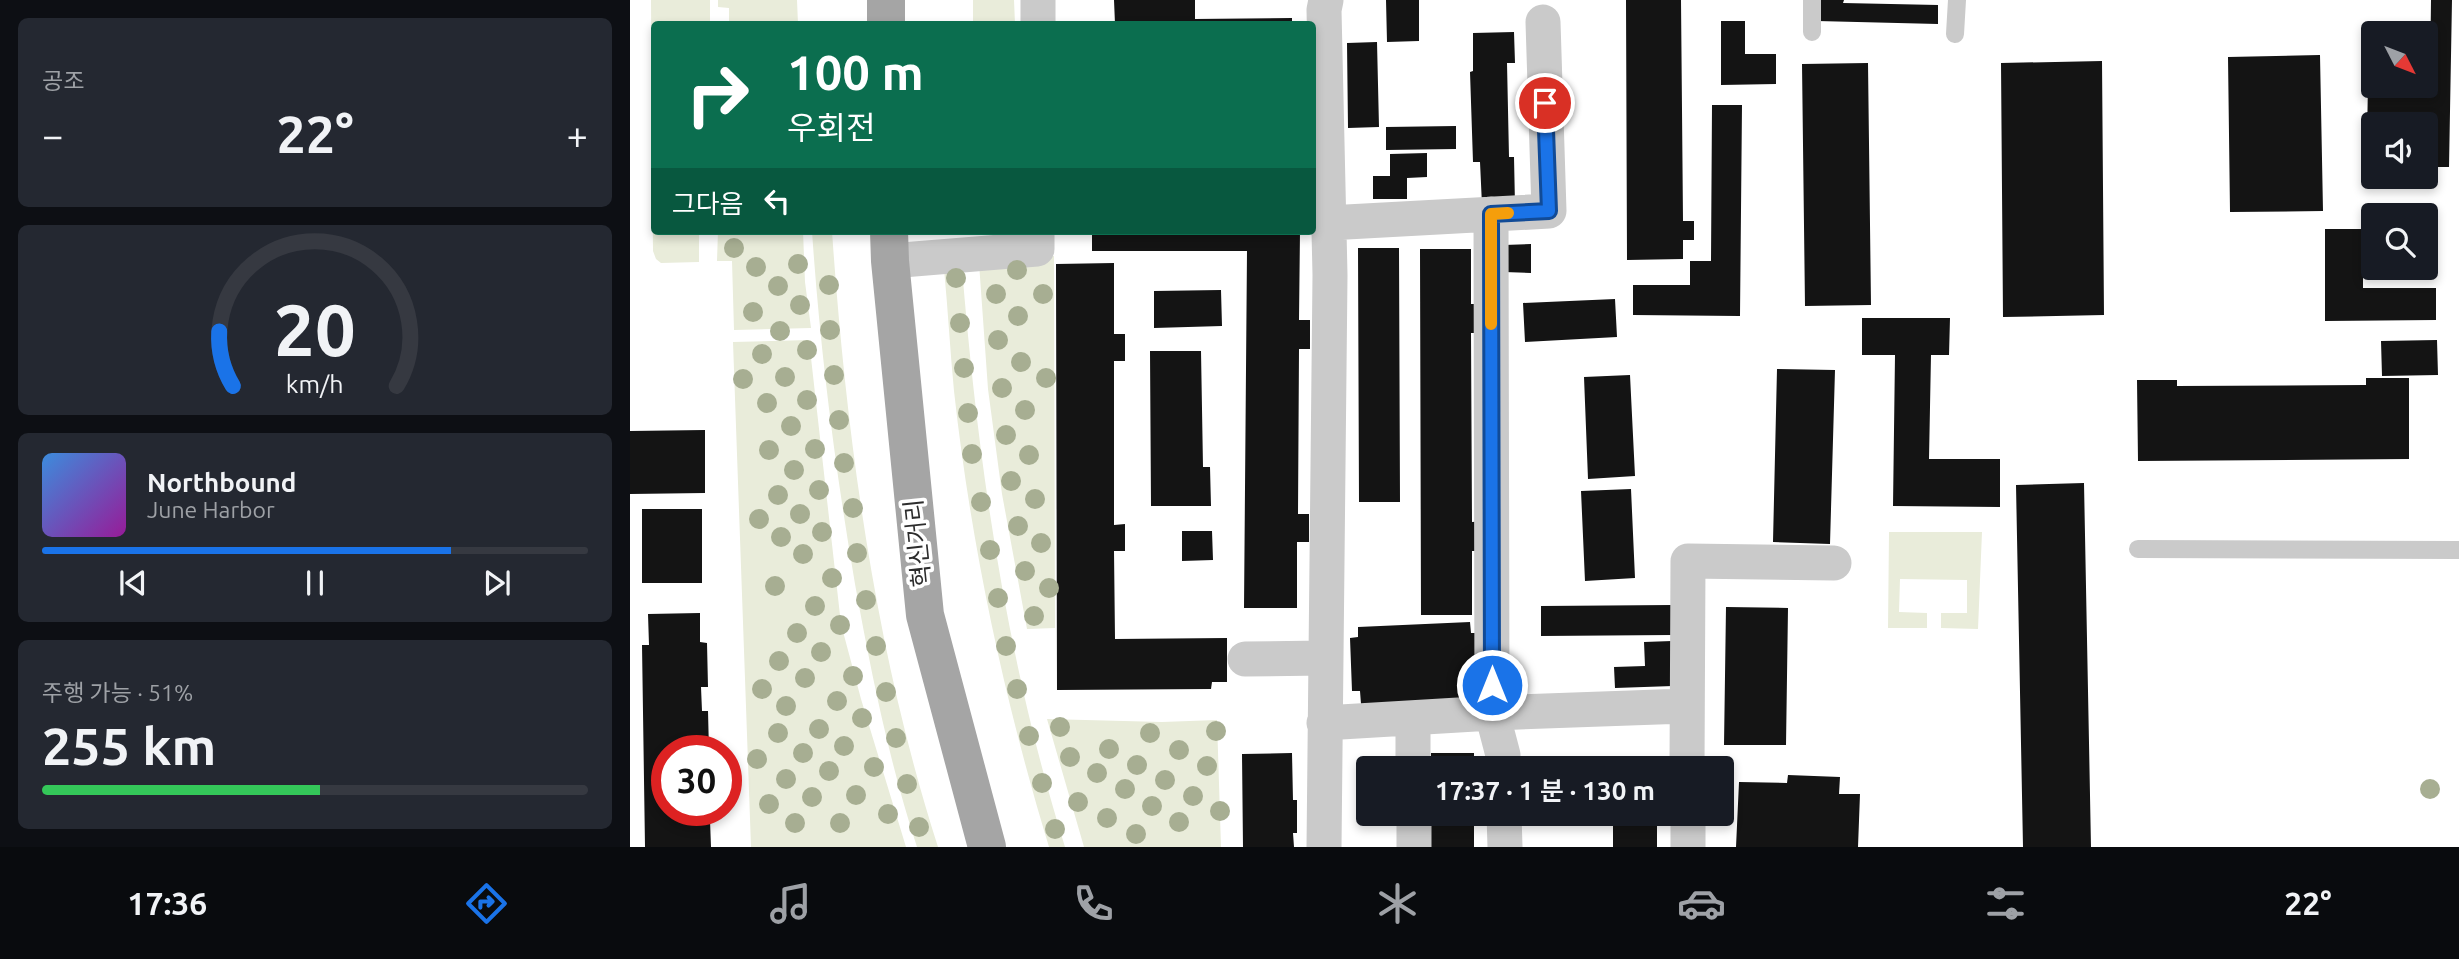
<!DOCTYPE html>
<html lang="ko">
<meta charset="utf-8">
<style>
:root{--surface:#171b24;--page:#242831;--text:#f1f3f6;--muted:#9ea1a6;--line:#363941;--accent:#1a73e8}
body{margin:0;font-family:Ubuntu,"Noto Sans KR",sans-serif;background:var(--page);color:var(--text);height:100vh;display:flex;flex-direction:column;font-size:26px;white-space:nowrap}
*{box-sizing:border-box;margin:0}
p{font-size:23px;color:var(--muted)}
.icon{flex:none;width:38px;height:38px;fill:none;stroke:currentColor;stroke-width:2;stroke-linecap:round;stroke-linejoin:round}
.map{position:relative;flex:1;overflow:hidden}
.sheet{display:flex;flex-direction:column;gap:18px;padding:18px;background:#0d0f14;width:630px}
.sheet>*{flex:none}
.guide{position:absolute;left:21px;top:21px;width:665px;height:214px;border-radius:7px;box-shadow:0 4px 10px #0003;background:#0b6e4f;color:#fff;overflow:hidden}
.needle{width:46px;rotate:132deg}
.fabs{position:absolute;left:1731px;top:21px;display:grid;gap:14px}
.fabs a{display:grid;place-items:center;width:77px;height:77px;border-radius:7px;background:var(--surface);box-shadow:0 4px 10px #0003;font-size:35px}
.speed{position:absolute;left:21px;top:735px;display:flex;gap:14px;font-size:35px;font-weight:700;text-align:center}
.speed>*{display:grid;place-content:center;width:91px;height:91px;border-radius:50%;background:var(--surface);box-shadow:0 4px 10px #0003;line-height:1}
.speed .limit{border:10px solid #d22;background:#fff;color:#111}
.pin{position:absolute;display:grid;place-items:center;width:60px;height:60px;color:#fff;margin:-30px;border:4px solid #fff;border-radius:50%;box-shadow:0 2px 7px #0007}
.me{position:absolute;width:77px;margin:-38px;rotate:0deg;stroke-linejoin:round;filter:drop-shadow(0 0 5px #0008)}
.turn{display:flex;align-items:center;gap:24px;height:147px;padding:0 21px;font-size:32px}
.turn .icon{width:91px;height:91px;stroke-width:2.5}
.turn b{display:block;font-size:49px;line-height:60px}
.then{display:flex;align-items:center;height:66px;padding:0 21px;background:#0003;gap:14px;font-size:26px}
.big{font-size:52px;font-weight:600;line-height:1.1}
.sheet .tile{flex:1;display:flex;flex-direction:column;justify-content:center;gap:10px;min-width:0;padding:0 24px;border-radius:10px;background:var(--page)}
.sheet .dial{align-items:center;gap:0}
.dial svg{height:182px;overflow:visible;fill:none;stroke:var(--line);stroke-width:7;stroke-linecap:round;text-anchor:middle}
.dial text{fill:var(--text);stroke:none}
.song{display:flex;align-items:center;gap:21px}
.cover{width:84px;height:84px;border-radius:10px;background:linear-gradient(135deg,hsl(210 70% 55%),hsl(300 70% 35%))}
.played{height:7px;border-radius:4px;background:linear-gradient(90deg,var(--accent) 75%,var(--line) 75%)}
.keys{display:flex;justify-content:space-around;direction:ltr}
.heat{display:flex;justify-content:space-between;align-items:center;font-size:38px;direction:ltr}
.charge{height:10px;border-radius:5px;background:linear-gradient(90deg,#34c759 51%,var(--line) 0)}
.trip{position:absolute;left:726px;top:756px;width:378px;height:70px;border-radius:7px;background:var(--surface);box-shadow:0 4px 10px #0003;font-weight:600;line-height:70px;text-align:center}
.tabs{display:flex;height:112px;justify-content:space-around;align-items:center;background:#090b0e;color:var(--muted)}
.tabs .icon{width:49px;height:49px}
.tabs .current{color:var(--accent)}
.tabs b{font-size:32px;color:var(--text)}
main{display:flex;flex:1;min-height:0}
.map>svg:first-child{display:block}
.green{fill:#e9ecda}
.building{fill:#141414}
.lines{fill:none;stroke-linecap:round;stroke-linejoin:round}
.service{stroke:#cacaca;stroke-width:18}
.minor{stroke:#cacaca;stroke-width:35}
.primary{stroke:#a5a5a5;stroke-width:38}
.tree{fill:#a7ae92}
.route-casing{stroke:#114b97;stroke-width:18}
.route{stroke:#1a73e8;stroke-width:12}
.slow{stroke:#f59e0b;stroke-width:12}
.labels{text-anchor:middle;stroke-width:7;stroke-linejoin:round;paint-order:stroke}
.street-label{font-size:24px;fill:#2d2d2d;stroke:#fff}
</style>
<main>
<section class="sheet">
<div class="tile"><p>공조</p>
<div class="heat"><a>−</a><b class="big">22°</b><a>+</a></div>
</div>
<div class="tile dial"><svg viewBox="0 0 100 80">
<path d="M14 69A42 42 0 1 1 86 69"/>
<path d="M14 69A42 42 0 0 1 8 45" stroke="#1a73e8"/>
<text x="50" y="56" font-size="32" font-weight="700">20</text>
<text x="50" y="72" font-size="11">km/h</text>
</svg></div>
<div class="tile">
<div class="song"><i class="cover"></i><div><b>Northbound</b><p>June Harbor</p></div></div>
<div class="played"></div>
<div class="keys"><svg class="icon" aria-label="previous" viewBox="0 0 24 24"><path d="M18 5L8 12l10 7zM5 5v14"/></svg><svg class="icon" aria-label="pause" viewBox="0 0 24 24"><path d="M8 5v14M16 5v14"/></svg><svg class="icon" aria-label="next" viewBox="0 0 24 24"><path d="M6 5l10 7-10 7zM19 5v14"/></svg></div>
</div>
<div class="tile"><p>주행 가능 · 51%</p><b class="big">255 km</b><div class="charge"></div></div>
</section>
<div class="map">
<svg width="1829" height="847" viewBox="0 0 1829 847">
<rect width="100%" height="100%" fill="#fff"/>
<!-- green -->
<path class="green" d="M21 0H80V24H24V148H22Z
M88 0H167L168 24H99V8L88 7Z
M343 0H384L385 24H343Z
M22 159 24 160V231H69V262L31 263 26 259 23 251Z
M88 231H173L175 282 181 328 104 330 102 261H87Z
M182 231H202C216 436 245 651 308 847H287C259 761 241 672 225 584 205 467 190 350 182 231Z
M424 256 425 628 397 629 372 494 358 389 349 263Z
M332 268C348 464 376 658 435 847H419C374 699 341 545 324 391 320 350 318 310 314 269Z
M179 340 211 624 231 699 276 847H121L103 342Z
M1259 532H1352L1348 629 1311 628V613H1337V580L1270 579 1269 612 1297 613V628H1258Z
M417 719 532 722 587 720 591 847H454Z"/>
<!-- building -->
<path class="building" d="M484 0H565V19L662 18V24H485Z
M756 0H789V41L757 42Z
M996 0H1051L1053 221H1064V240H1053V259L997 260Z
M1187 0H1214L1213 3 1308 5V24L1187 21Z
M1801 0H1822L1819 167H1796V124H1743V136H1737L1739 32H1743V86H1796V81H1800Z
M1091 21H1115V54H1146V84L1091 85Z
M884 32 885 63H877L879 157H884L885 205H852L850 162H843L840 72 843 71V33Z
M747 42 749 127 718 128 717 43Z
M1690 55 1693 211 1600 212 1598 57Z
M1472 61 1474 315 1373 317 1371 63Z
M1238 63 1241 305 1175 306 1172 64Z
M1082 105H1112L1110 316 1003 315V285H1060V261H1081Z
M826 126V149L756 150V127Z
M797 153V177L777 178V199H743V176H760V154Z
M1695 229H1733V288H1806V320L1695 321Z
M462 231H670L669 320H680V349H669L668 514H679V542H667V608H614L617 251H462Z
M901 244V273L874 272V245Z
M728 248H769L770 502H729Z
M790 249H841V304H855V333H841L842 522 856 521V551H842V615H791Z
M484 263V334H495V361H484V525L495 524V551H484L485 639 597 638V682H582L581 689 427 690 426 264Z
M591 290 592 326 524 328V291Z
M985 299 987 337 895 342 893 303Z
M1232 318H1320L1319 355H1301L1299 459H1370V507L1263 506 1265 355H1232Z
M1807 340 1808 375 1752 376 1751 341Z
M520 351H571L573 467H580L581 506H521Z
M1147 369 1205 370 1200 544 1143 542Z
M1000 375 1005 476 958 479 954 377Z
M1736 378H1779V459L1508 461 1507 380H1547V386L1736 385Z
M75 430V493L0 494V431Z
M1454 483 1461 847H1393L1386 485Z
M1001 489 1005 578 955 581 951 491Z
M12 509H72V583H12Z
M552 531H582L583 560 552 561Z
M1042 605V635L911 636V606Z
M1096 607 1158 608 1156 745H1094Z
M70 613V642L77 643 78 687H71L72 711H78L79 751H37V810H74V820H80L81 847H15L12 645H19L18 614Z
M840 622 841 633H849L851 686H843V699L731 704 730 691H722L720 638 728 637V627Z
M1042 641 1043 686 985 688 984 667 1015 666 1014 642Z
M662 753 663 800H667V833H663L664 847H613L612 754Z
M801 753H844V768H801Z
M983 760H1027V768H983Z
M1158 775 1210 777 1209 794H1230L1228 847H1106L1109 782 1157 783Z
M801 814H844V847H801Z
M983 814H1027V847H983Z"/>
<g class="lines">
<!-- service -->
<path class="service" d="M1182 32V0
M1325 34 1327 0
M1508 549 1829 550"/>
<!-- minor -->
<path class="minor" d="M408 24V0
M861 214 862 713 873 755V768
M698 223 919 211 913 22
M260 261 407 249V231
M615 659 694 658
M783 718V768
M694 723 862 713 1056 706
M1057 768 1058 561 1204 563
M784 814V847
M874 814 875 847
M1058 814V847
M694 847 700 275 694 10 696 0"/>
<!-- primary -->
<path class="primary" d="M256 0V24
M259 231 260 261 295 615 357 847"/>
</g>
<!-- trees -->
<g class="tree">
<circle cx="104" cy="248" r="10"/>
<circle cx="168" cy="264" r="10"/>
<circle cx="126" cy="267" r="10"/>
<circle cx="387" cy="270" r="10"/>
<circle cx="326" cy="278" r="10"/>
<circle cx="199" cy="285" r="10"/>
<circle cx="148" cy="286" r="10"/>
<circle cx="366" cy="294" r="10"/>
<circle cx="413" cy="294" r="10"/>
<circle cx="170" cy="305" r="10"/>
<circle cx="123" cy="312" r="10"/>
<circle cx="388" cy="316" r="10"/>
<circle cx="330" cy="323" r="10"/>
<circle cx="200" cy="330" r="10"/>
<circle cx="150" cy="331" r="10"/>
<circle cx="368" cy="340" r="10"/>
<circle cx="177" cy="350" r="10"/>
<circle cx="132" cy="354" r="10"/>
<circle cx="391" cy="362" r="10"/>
<circle cx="334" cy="368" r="10"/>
<circle cx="204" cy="375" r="10"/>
<circle cx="155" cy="377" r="10"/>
<circle cx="416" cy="378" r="10"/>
<circle cx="113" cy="379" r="10"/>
<circle cx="372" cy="388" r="10"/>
<circle cx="177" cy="400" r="10"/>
<circle cx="137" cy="403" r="10"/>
<circle cx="395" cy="410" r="10"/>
<circle cx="338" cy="413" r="10"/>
<circle cx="209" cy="420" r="10"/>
<circle cx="161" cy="426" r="10"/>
<circle cx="376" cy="435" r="10"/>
<circle cx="185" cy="449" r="10"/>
<circle cx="139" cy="450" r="10"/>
<circle cx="342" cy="454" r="10"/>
<circle cx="399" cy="455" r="10"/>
<circle cx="214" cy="463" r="10"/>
<circle cx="164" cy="470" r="10"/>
<circle cx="381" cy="481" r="10"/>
<circle cx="189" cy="490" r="10"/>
<circle cx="148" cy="495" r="10"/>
<circle cx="405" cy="499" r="10"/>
<circle cx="351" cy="502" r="10"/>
<circle cx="223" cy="508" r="10"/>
<circle cx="170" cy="514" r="10"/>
<circle cx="129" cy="519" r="10"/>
<circle cx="388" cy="526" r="10"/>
<circle cx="192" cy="532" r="10"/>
<circle cx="151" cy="537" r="10"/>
<circle cx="411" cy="543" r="10"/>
<circle cx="360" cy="550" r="10"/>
<circle cx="227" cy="553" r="10"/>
<circle cx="173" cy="554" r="10"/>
<circle cx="395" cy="571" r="10"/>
<circle cx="202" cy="578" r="10"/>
<circle cx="145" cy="586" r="10"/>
<circle cx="419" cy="588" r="10"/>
<circle cx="368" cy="598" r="10"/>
<circle cx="236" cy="600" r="10"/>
<circle cx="185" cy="606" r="10"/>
<circle cx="404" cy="616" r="10"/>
<circle cx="210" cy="625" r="10"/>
<circle cx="167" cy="633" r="10"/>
<circle cx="246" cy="646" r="10"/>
<circle cx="376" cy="646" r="10"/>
<circle cx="191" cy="652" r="10"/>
<circle cx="149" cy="661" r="10"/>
<circle cx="223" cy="676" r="10"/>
<circle cx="175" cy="678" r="10"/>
<circle cx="132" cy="689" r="10"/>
<circle cx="387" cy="689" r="10"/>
<circle cx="256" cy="692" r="10"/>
<circle cx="207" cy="701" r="10"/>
<circle cx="156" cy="706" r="10"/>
<circle cx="232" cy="718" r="10"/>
<circle cx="430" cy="727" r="10"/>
<circle cx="189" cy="729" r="10"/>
<circle cx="586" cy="731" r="10"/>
<circle cx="148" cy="733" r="10"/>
<circle cx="520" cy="733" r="10"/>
<circle cx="399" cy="736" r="10"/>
<circle cx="266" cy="738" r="10"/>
<circle cx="214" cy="746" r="10"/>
<circle cx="479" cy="749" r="10"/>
<circle cx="549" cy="750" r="10"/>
<circle cx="173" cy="753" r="10"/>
<circle cx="440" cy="757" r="10"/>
<circle cx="127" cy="759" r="10"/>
<circle cx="507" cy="765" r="10"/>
<circle cx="577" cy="766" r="10"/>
<circle cx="244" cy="767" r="10"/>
<circle cx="199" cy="771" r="10"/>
<circle cx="467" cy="773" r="10"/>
<circle cx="156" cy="779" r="10"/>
<circle cx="535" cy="780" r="10"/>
<circle cx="412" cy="783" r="10"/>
<circle cx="277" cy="784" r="10"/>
<circle cx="495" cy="789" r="10"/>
<circle cx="1800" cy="789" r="10"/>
<circle cx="226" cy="795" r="10"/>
<circle cx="563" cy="796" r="10"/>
<circle cx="182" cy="797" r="10"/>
<circle cx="448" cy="802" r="10"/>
<circle cx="139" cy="804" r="10"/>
<circle cx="522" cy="806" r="10"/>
<circle cx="590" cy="811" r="10"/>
<circle cx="258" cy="814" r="10"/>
<circle cx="477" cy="818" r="10"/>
<circle cx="549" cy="822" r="10"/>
<circle cx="165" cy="823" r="10"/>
<circle cx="210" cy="823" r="10"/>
<circle cx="289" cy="827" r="10"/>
<circle cx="425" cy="829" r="10"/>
<circle cx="506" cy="834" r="10"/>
</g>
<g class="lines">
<!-- route casing -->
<g class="route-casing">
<path id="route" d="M862 685 861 214 919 211 915 103"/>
</g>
<!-- route -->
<use href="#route" class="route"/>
<!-- slow -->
<path class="slow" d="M861 324V214L878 213"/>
</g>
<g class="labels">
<!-- street labels -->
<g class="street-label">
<text transform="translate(288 543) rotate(-96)" y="8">혁신거리</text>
</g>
</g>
</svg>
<div class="fabs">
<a><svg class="needle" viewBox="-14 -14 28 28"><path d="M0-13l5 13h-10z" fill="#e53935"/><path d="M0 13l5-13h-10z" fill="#9ea1a6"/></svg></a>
<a><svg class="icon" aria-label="sound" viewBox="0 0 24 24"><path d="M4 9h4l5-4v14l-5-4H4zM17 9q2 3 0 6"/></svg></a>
<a><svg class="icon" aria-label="search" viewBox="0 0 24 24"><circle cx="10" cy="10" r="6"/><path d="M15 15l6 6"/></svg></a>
</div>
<div class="speed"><div class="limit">30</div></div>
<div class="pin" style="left:915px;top:103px;background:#d93025"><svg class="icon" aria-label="arrive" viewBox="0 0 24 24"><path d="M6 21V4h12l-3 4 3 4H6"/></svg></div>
<svg class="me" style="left:862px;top:685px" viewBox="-20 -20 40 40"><circle r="17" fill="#1a73e8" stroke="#fff" stroke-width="3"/><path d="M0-11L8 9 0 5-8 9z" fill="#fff"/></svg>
<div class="trip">17:37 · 1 분 · 130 m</div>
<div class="guide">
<div class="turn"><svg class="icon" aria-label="right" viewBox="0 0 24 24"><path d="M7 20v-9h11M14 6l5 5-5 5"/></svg><div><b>100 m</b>우회전</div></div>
<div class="then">그다음<svg class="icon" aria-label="left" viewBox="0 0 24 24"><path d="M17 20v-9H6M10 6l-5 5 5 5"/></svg></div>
</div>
</div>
</main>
<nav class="tabs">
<b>17:36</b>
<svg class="icon current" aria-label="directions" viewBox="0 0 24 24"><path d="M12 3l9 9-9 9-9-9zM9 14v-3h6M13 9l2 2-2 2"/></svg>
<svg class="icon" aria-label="music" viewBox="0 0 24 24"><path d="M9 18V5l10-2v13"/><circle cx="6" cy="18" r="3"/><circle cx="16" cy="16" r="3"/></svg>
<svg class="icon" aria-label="phone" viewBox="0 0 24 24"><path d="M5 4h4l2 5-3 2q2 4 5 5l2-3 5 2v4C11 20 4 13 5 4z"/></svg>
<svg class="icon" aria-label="climate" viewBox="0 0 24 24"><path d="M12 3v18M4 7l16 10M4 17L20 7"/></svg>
<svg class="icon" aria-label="car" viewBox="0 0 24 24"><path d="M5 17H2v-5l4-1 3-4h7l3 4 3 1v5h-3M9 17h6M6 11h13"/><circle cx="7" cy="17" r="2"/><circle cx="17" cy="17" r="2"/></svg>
<svg class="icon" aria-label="filters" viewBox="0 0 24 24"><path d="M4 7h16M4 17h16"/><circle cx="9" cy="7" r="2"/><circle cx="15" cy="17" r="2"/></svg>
<b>22°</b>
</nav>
